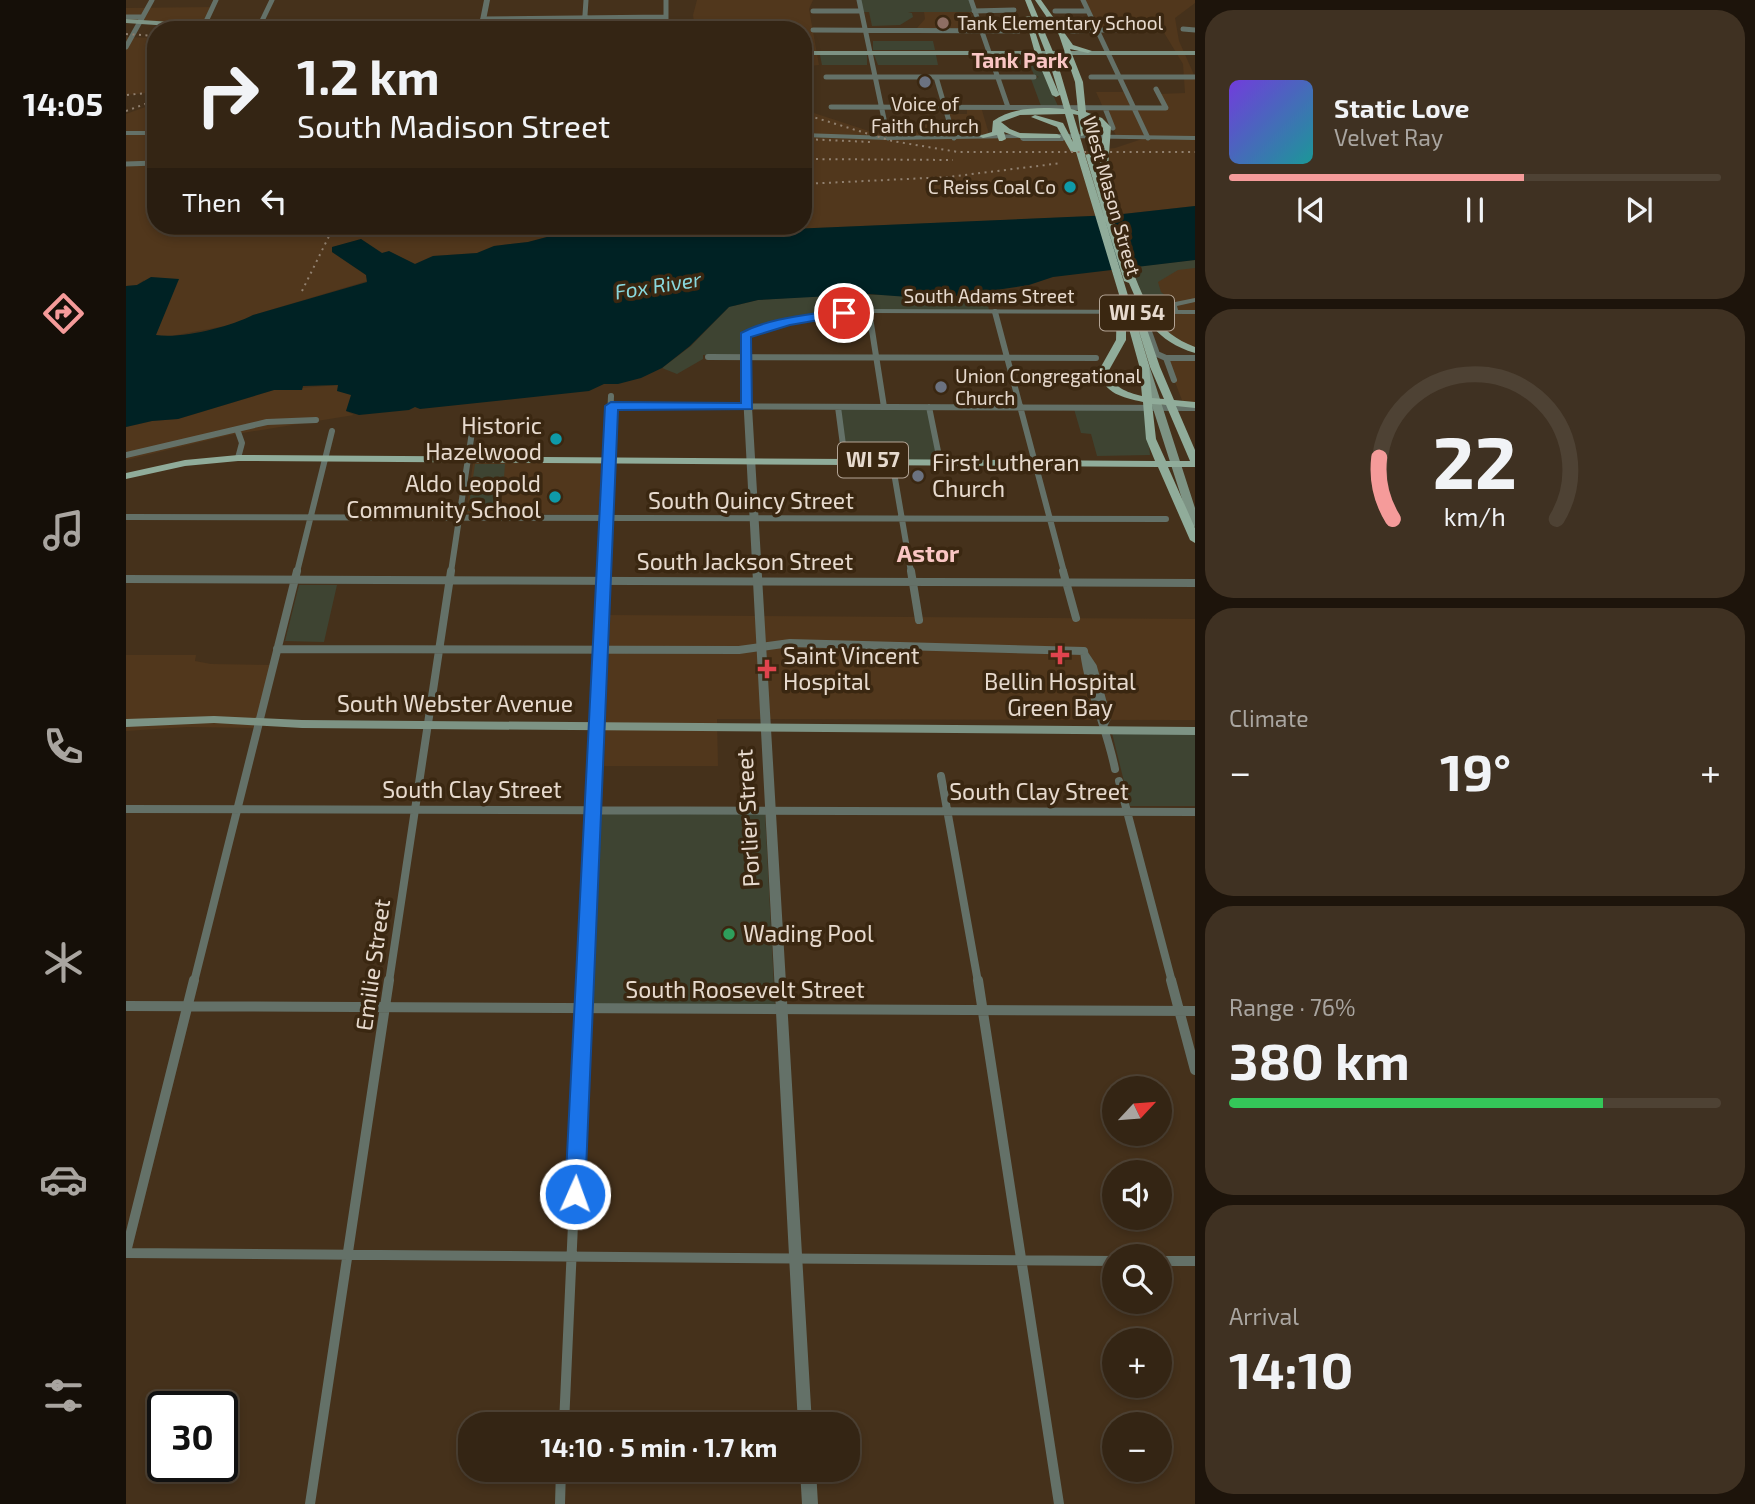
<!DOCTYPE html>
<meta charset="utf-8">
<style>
:root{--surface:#342514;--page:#3f3122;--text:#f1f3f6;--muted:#a9a5a0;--line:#4e4234;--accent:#f59b9a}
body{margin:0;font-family:"Exo 2",sans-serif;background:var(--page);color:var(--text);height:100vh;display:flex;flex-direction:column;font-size:26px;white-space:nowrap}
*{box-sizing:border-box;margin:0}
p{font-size:23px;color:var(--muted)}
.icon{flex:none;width:38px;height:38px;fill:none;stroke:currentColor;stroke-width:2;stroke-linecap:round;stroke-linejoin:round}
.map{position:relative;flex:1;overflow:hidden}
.drawer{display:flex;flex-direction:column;gap:10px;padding:10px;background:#1d140b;width:560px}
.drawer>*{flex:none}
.guide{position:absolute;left:21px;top:21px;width:665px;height:214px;border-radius:28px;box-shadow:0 4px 10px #0003,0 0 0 2px var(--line);background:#342514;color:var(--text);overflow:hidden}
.needle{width:46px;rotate:64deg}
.controls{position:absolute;left:976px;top:1076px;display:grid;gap:14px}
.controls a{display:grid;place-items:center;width:70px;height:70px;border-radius:50%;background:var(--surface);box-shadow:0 4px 10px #0003,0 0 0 2px var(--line);font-size:35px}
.speed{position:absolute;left:21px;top:1391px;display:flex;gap:14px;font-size:35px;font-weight:700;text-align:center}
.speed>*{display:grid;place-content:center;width:91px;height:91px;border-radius:50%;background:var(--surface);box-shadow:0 4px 10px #0003,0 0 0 2px var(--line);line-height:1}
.speed .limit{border:4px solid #111;border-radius:10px;background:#fff;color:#111}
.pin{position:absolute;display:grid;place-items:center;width:60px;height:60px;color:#fff;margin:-30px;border:4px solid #fff;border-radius:50%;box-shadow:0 2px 7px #0007}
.me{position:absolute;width:77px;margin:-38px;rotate:2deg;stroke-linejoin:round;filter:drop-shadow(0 0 5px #0008)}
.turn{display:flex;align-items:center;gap:24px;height:147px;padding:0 35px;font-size:32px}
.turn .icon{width:91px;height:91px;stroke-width:2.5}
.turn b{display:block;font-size:49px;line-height:60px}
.then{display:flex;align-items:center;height:66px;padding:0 35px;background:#0003;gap:14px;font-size:26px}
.big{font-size:52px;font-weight:700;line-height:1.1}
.drawer .card{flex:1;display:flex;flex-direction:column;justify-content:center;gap:10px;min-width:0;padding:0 24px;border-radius:28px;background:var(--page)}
.drawer .dial{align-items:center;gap:0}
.dial svg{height:182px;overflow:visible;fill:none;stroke:var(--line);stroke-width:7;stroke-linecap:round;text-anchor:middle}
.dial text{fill:var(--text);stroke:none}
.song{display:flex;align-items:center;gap:21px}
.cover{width:84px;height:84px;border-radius:10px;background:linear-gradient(135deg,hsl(260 70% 55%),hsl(180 70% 35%))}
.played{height:7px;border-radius:4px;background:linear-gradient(90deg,var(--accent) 60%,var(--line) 60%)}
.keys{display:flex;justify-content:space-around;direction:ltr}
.heat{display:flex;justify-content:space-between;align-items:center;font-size:38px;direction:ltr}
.charge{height:10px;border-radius:5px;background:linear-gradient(90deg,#34c759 76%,var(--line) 0)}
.trip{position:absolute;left:332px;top:1412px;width:402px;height:70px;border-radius:28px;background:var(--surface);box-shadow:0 4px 10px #0003,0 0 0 2px var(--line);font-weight:700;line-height:70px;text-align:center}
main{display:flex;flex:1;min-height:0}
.dock{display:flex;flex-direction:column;width:126px;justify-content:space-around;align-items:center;background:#150f08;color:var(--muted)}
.dock .icon{width:49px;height:49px}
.dock .on{color:var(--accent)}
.dock b{font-size:32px;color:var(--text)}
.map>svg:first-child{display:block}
.built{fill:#51371c}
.green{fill:#3e4432}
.water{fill:#002224}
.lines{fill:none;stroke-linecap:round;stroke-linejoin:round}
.minor-far3{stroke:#647168;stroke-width:5}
.minor-far2{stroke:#647168;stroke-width:6}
.minor-far1{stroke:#647168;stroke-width:8}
.minor{stroke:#647168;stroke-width:10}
.tertiary{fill:#647168;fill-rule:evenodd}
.secondary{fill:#7d9384;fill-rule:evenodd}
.primary{fill:#90ac9a;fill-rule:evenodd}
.rail{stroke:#91806f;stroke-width:2;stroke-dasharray:2 4.5;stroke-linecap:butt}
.route{fill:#1a73e8;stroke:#114b97;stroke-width:2}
.education-dot{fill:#8d6e63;stroke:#3a2711;stroke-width:2.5}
.worship-dot{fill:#6b7280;stroke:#3a2711;stroke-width:2.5}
.culture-dot{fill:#0f9aa8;stroke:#3a2711;stroke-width:2.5}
.health-dot{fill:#e0444e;stroke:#3a2711;stroke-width:2.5}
.leisure-dot{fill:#2e9e5b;stroke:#3a2711;stroke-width:2.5}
.labels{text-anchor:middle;stroke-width:7;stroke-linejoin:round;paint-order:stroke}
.far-poi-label{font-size:19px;fill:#e7dace;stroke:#3a2711;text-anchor:start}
.far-street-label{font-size:19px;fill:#e7dace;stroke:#3a2711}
.far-neighbourhood-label{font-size:21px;font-weight:bold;fill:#fac6c4;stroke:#3a2711}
.far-water-label{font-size:21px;font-style:italic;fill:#89d8dd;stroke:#3a2711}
.shield{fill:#3a2711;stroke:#b3a495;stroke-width:2}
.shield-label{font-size:21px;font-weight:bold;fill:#e7dace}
.poi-label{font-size:23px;fill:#e7dace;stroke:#3a2711;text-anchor:start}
.street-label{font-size:23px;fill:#e7dace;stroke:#3a2711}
.neighbourhood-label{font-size:24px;font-weight:bold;fill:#fac6c4;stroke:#3a2711}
</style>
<main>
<nav class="dock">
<b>14:05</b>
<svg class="icon on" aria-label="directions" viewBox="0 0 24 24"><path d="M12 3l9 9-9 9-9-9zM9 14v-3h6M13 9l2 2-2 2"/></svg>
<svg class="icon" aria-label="music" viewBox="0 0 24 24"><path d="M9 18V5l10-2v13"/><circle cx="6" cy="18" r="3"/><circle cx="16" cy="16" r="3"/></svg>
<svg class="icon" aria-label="phone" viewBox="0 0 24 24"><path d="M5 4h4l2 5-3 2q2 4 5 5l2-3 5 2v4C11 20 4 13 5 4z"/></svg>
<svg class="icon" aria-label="climate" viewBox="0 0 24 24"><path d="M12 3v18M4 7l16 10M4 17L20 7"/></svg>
<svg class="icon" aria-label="car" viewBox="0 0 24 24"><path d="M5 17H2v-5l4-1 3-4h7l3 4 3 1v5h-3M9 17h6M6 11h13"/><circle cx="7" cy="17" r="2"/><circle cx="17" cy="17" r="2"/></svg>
<svg class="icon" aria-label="filters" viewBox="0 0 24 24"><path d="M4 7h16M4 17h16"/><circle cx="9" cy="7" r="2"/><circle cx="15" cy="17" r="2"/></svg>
</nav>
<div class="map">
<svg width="1069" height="1504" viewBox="0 0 1069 1504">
<rect width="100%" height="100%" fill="#45311b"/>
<!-- built -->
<path class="built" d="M571 0H687L683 9 693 65 684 66 688 113 761 137 759 125H823L820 114H841V107H855L863 134 937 138 950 152 989 148 1016 139 991 138 970 92H1000L1008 108H1039L1032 94 1059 93 1057 64 1037 31H971L957 0H1069V3L1049 18 1053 41 1069 77V206L988 215 981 158 955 164 973 216 618 231 611 237 596 236V230L544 237 458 232 450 226H677V30H569L567 15Z
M87 7 77 26 0 21V8Z
M798 12H844L850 28H791L799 19Z
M0 37 30 38V92L0 95Z
M30 103V226H439L436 233 402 242 368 246 351 253 307 256 289 264 263 252 256 253 235 239 207 247 206 252 240 275 241 281 127 315 110 324 45 336H29L18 280 11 285 0 286V114Z
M1069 260V350L1031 325 1007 267Z
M1040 358H1069V405L1057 403Z
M213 385 215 391 226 395 220 411 228 415 104 435 0 460V427L26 421 52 419 148 390Z
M347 463H476V512L472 515 340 513Z
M484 615 1069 619V720L591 719 592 766H478Z
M0 655H70L69 661 85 664 148 665 133 728 61 727 0 731Z"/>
<!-- green -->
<path class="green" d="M733 0H845L849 12H782L786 13 787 17 774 25 746 26 743 12H736Z
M747 41H807L809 50H747Z
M694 55H741V65H696Z
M748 55H810L812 65H752Z
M871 55C919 57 914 66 932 106H915L905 79 913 77 908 75 904 65H870L868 57Z
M1069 260V268L1052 270 1032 282 1035 292 1046 301 1039 310H1023L1005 267Z
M859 290 863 310C791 310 719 306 648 323 636 326 622 327 614 337V354L577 355V359L551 374 536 368 565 346 603 307 604 293 607 306 632 300 719 294 835 297Z
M712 407H803L814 461 719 460Z
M948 409H1019L1024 455 971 456 965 434 955 433Z
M349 464H379L377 491H370L368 504H392V511H342Z
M173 585H211L198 642 159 641Z
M986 733 1069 734V806H1004Z
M472 812 639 813 649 1006 464 1005Z"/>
<!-- water -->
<path class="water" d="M1069 206V260L927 277 903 285 809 299 742 294 632 300 603 307 564 346 536 368 515 378 492 384H478L463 391 294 409 289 407 283 410 233 415 220 411 225 395 211 391 212 385 177 386 176 390H148L52 419 26 421 0 427V286L11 285 25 277 53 279 30 335C56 339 103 327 127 315L241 282 240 275 206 252V247L235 239 256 253 263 251 289 264 307 256 351 253 368 246 402 242 436 233 439 226H450L458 232 544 237 596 230V236L611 237 618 231 988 215Z"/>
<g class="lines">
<!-- minor-far3 -->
<path class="minor-far3" d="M540 0V30
M733 0 762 138
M845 0 882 107
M957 0 1022 138
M687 11H735
M848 11 888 10
M929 11H962
M0 17H16
M357 19 540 17
M135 25 207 29H355
M133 27 146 0
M1057 29 1069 30
M76 30 90 0
M458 30 460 0
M687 30 893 31
M945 31 1012 29
M0 47 26 0
M700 77H908
M810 77 828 138
M965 77H1069
M705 107 1040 108 1030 89
M979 108 987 128
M0 164 30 163"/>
<!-- minor-far2 -->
<path class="minor-far2" d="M743 311 758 407
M869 312 938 572
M1016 312 1031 354 1040 358H1069
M582 357 970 358
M1040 358 1048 380
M485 406 1069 408
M712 407 719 460
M803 407 814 461
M111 429 116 443 112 458
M0 455 141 422 190 420
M766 461 785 572
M0 517 1040 519
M171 572 206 431
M325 572 346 432
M477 572 485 396"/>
<!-- minor-far1 -->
<path class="minor-far1" d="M785 571 793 620
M937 571 950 618
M0 579 1069 583
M151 649 613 650 664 643 958 651C963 692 981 729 989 769
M959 655 967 667 981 718 978 724
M815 776 852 982
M993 781 1046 982
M0 809 1069 812
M68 982 171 571
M263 982 325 571
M458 982 477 571"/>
<!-- minor -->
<path class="minor" d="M852 980 933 1504
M1045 980 1069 1070
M0 1006 1069 1011
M0 1252 68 980
M0 1253 989 1261
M1034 1261H1069
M438 1424 458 980
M184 1504 263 980
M434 1504 435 1470"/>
<!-- tertiary -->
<path class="tertiary" d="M358 0H364L358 30H352Z
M0 131H30V135H0Z
M677 133 762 136 903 134 905 135 906 137H926L927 135 929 134 1069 136V140L940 138 937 141H897L895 140 894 138 762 140 677 137Z
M1069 298V302L1051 306 1052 310H1069V314L743 313 694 318 632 332 622 339 686 1424H672L614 338 629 328 694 314 743 309 1044 310V303Z
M674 1470H690L692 1504H676Z"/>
<!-- secondary -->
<path class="secondary" d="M0 19 139 28 142 30H103L0 23Z
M677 51H1069V55H677Z
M1018 362 1023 365 1069 508V527L1064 524 1013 365Z
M88 716 176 720 1069 727V735L176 728 88 723 0 727V719Z"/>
<!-- primary -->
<path class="primary" d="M899 0H905L931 61 945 109 952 111 949 82 933 35 909 0H915L947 45 966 51 962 53 944 49 957 82 960 112 976 118 985 127 981 182 976 184 1003 269 1007 272C1022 308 1030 332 1069 347V353C1030 341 1018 319 1003 283L998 281 959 155 966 153 973 176 977 128 971 121 960 117 962 134 955 136 952 115 947 114 1007 312 1011 309 1015 312 1034 367 1048 400 1069 402V408L1050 406 1069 450V467H1042L1069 528V543L1064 540 1032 467 112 461 59 466 0 479V473L59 460 112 455 1029 461 1020 439 1017 402C995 397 980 394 972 372L990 340 991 304 995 301 950 152H945L931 127 905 117 909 115 937 123 947 142 939 114 894 115 875 122 884 129 894 133 931 134 935 136 934 138H894L878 132 880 139 876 141H873L871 135 857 138 853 136 866 132 867 121C886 107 915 107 938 109L934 95 930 97 926 95 914 66 905 60 879 54 883 52 910 57 899 17 904 16 917 56 933 94 923 61ZM1000 318 1013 365 1016 396C1000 392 988 388 982 372L1000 340ZM1009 318 1024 367 1038 399 1026 398 1023 365ZM1026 404 1040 405 1064 461H1040L1030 439Z"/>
<!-- rail -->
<path class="rail" d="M0 34 30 36
M1 95 30 92
M0 111 30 100
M677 114 766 141 832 152H1069
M677 139 744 142
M677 159 827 160
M677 184 822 177 936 163
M176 291 208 226"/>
</g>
<!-- route -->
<path class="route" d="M718 309 722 310V315L664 325 625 337 626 409 492 410 459 1194 456 1200 449 1202 442 1200 439 1194 479 406 485 402 615 403V333C645 317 684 315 718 309Z"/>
<!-- markers -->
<circle class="education-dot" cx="817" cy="23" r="7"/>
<g class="worship-dot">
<circle cx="799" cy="82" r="7"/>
<circle cx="815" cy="387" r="7"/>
<circle cx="792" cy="476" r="7"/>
</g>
<g class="culture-dot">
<circle cx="944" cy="187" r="7"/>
<circle cx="430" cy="439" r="7"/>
<circle cx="429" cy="497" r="7"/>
</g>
<g class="health-dot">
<path d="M930.5 644.5h7v7h7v7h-7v7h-7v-7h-7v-7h7z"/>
<path d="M637.5 658.5h7v7h7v7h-7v7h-7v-7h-7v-7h7z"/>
</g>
<circle class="leisure-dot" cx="603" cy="934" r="7"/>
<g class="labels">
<!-- far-poi labels -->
<g class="far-poi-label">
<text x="831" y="30">Tank Elementary School</text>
<text x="799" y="111" text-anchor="middle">Voice of<tspan x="799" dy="22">Faith Church</tspan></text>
<text x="930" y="194" text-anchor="end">C Reiss Coal Co</text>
<text x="829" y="383">Union Congregational<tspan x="829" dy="22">Church</tspan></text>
</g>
<!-- far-street labels -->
<g class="far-street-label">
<text transform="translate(986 196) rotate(74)" y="7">West Mason Street</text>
<text x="863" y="303">South Adams Street</text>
</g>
<!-- far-neighbourhood labels -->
<g class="far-neighbourhood-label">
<text x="894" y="68">Tank Park</text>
</g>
<!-- far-water labels -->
<g class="far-water-label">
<text transform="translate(532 286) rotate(-9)" y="7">Fox River</text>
</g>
<!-- shield labels -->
<g class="shield">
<rect x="974" y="295.5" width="74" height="35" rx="5"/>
<rect x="712" y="442.5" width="70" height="35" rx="5"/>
</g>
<g class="shield-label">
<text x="1011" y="320">WI 54</text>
<text x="747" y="467">WI 57</text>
</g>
<!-- poi labels -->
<g class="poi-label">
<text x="416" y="434" text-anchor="end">Historic<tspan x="416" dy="26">Hazelwood</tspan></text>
<text x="806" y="471">First Lutheran<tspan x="806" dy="26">Church</tspan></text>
<text x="415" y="492" text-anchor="end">Aldo Leopold<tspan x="415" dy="26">Community School</tspan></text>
<text x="657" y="664">Saint Vincent<tspan x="657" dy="26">Hospital</tspan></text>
<text x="934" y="690" text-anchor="middle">Bellin Hospital<tspan x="934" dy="26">Green Bay</tspan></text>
<text x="617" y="942">Wading Pool</text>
</g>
<!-- street labels -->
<g class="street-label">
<text x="625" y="509">South Quincy Street</text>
<text x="619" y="570">South Jackson Street</text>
<text x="329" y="712">South Webster Avenue</text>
<text x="346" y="798">South Clay Street</text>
<text x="913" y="800">South Clay Street</text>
<text transform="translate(622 818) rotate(-93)" y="8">Porlier Street</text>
<text transform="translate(247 965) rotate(-82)" y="8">Emilie Street</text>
<text x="619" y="998">South Roosevelt Street</text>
</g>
<!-- neighbourhood labels -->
<g class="neighbourhood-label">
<text x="802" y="562">Astor</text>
</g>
</g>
</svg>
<div class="controls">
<a><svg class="needle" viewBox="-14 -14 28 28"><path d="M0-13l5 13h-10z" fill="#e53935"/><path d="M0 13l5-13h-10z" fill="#a9a5a0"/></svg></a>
<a><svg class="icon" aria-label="sound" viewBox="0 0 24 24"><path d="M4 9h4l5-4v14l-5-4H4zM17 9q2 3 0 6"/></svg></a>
<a><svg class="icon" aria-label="search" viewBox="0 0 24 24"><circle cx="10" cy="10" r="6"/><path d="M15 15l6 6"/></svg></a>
<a>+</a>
<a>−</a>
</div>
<div class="speed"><div class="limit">30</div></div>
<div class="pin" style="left:718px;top:313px;background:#d93025"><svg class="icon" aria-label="arrive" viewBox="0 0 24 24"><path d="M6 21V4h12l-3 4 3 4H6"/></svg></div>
<svg class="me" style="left:449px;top:1194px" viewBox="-20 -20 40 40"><circle r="17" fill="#1a73e8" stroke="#fff" stroke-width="3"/><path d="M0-11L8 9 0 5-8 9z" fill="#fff"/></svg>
<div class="trip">14:10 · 5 min · 1.7 km</div>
<div class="guide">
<div class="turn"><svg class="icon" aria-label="right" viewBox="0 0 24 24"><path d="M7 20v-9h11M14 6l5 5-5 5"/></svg><div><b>1.2 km</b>South Madison Street</div></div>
<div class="then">Then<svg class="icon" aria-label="left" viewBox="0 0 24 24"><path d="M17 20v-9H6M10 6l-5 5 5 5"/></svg></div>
</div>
</div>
<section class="drawer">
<div class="card">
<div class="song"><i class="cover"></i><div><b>Static Love</b><p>Velvet Ray</p></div></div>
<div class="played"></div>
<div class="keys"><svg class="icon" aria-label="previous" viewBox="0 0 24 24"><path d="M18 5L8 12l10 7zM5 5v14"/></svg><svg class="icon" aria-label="pause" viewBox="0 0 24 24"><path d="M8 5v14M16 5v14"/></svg><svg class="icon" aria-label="next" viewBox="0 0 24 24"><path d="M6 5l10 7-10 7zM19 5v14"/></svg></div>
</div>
<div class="card dial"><svg viewBox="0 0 100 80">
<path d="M14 69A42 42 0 1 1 86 69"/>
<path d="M14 69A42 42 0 0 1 8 42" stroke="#f59b9a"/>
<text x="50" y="56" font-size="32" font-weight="700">22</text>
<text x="50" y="72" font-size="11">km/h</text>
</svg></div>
<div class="card"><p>Climate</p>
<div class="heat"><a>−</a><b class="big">19°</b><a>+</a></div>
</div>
<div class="card"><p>Range · 76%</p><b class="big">380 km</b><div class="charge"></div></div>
<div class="card"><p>Arrival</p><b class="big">14:10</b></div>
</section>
</main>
